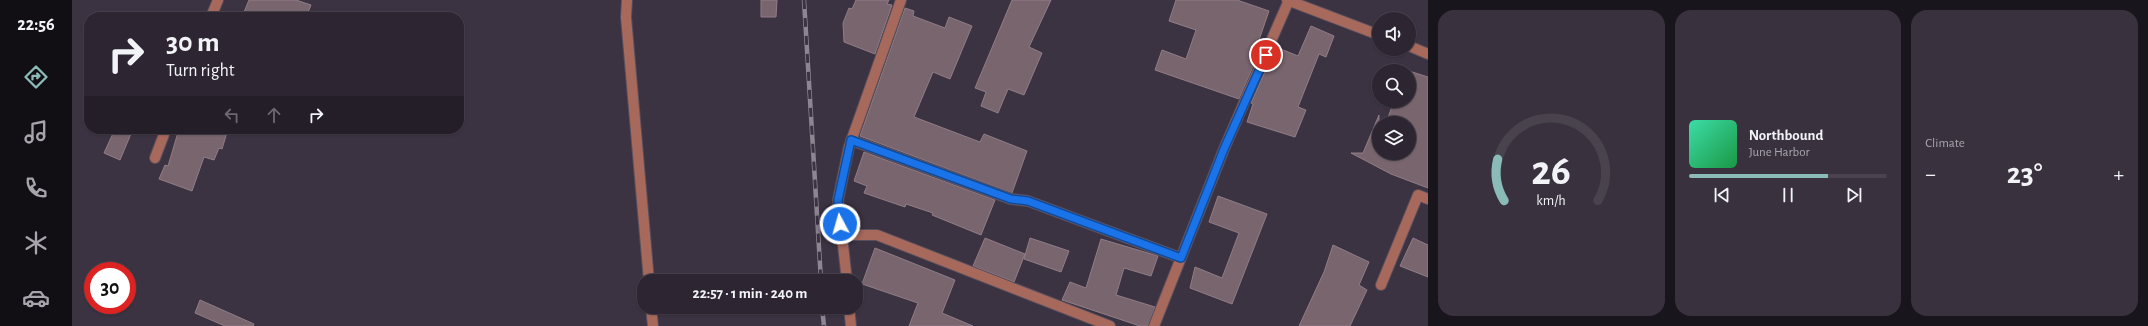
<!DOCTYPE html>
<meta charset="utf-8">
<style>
:root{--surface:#2d2632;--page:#39323e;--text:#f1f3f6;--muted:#a7a5ac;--line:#48434d;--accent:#8bbbb9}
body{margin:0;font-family:"Alegreya Sans",sans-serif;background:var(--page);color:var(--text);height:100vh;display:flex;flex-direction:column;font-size:15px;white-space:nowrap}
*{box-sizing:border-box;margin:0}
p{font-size:13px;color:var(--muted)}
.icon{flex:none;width:22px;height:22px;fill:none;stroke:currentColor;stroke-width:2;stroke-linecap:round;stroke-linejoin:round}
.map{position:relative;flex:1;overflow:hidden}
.drawer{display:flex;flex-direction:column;gap:10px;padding:10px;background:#19151c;width:720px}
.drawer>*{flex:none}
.hud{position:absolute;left:12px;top:12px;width:380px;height:122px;border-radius:16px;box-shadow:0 1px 3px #0004,0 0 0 1px var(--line);background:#2d2632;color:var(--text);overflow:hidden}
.buttons{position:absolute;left:1300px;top:12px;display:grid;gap:8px}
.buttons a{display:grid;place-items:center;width:44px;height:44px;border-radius:50%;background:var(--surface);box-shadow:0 1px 3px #0004,0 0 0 1px var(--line);font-size:20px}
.speed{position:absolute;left:12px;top:262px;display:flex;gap:8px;font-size:20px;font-weight:700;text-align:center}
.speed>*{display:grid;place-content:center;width:52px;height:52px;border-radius:50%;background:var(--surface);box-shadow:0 1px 3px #0004,0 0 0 1px var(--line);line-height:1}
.speed .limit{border:6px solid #d22;background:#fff;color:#111}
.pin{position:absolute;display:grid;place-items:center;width:34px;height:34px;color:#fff;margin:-17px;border:2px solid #fff;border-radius:50%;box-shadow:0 1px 4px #0007}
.me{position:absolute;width:44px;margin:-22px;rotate:354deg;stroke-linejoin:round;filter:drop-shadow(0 0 3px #0008)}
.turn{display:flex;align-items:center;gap:14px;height:84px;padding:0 16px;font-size:18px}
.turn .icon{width:52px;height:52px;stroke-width:2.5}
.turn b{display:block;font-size:28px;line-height:34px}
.lanes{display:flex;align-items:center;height:38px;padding:0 16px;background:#0003;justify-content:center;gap:20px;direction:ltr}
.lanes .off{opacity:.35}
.big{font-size:30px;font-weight:700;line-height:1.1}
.drawer .widget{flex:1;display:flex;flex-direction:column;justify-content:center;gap:6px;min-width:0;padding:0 14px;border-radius:16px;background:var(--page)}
.drawer .dial{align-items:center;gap:0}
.dial svg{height:104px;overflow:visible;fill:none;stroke:var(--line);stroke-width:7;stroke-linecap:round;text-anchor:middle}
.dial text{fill:var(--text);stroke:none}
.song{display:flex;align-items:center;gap:12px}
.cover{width:48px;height:48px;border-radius:6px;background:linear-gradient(135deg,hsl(160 70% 55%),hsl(140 70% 35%))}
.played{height:4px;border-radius:2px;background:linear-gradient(90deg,var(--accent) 70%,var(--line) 70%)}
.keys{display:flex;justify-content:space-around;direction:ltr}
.heat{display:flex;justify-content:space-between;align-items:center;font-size:22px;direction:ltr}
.drawer .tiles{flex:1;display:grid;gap:10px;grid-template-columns:repeat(3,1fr)}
.trip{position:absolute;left:565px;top:274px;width:226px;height:40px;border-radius:16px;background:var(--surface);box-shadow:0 1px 3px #0004,0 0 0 1px var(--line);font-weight:700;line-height:40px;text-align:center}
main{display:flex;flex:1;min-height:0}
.tabs{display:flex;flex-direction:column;width:72px;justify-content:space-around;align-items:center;background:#120f14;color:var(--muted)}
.tabs .icon{width:28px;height:28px}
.tabs .current{color:var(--accent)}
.tabs b{font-size:18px;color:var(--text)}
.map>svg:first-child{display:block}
.building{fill:#78656e;stroke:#917d87}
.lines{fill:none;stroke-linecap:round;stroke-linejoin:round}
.minor-casing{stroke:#584f5e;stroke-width:12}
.minor{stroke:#a7695c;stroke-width:10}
.rail-casing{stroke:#8d8692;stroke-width:4.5}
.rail{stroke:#3c3342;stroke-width:3;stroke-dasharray:9;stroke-linecap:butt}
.route-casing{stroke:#114b97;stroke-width:10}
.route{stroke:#1a73e8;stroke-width:7}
</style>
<main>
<nav class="tabs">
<b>22:56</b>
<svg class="icon current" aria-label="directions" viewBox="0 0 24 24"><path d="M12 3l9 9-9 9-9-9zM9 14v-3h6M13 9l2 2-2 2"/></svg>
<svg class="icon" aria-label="music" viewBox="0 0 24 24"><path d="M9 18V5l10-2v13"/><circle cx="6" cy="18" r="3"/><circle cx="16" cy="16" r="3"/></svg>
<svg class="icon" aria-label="phone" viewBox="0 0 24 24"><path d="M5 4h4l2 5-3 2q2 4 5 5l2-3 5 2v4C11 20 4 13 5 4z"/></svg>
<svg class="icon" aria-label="climate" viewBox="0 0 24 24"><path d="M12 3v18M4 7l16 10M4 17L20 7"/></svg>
<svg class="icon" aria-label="car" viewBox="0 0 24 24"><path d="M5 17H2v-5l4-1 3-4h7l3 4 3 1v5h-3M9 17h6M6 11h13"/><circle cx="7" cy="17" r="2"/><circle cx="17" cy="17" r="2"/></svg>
</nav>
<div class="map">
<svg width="1356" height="326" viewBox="0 0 1356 326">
<rect width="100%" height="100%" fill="#3c3342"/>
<!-- building -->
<path class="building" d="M177 0H224L239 5 234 17H170Z
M689 0H705L704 17H689Z
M784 0H817L815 4 820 5 803 54 772 42 771 23 777 8 780 9Z
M940 0H979L957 47 970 53 952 95 936 89 926 113 909 106 914 92 903 88Z
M1104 0H1165L1197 11 1187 40 1192 42 1167 99 1083 70 1090 50 1114 59 1124 30 1097 21Z
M833 8 842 11 841 16 873 28 877 17 900 26 878 79 861 72 842 117 908 142 912 134 955 151 940 193 788 136Z
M1239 26 1262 36 1254 57 1247 54 1226 107 1234 110 1223 137 1175 122 1181 104 1179 103 1204 47 1226 56Z
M1337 71 1356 77V188L1319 174 1279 153H1291L1307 115V153H1337V123H1314L1322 101H1337Z
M43 129H61L48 160 32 153Z
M107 129H156L150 149 147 148 142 160 132 157 120 191 87 179 93 165 96 166Z
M792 152 923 200 909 235 860 215 861 213 834 204 833 207 792 193 795 186 782 181Z
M1146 196 1195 214 1160 304 1118 288 1123 267 1150 278 1167 233 1137 222Z
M913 238 953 254 942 282 901 266Z
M958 238 997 251 989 272 952 259Z
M1341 238 1356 245V277L1328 266Z
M1029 239 1086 256 1079 276 1052 268 1044 295 1083 307 1076 326H1068L990 300 998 282 1014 288Z
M1261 245 1297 262 1287 285 1295 290 1278 326H1227L1252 272Z
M803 248 883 280 870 313 901 326H837L846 303 790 284Z
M128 300 182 324 181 326H153L123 313Z"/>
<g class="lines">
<!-- minor casing -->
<g class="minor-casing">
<path id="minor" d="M555 0 554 17 577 281
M1215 0 1307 35
M139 17 146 0
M1337 46 1356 54
M779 140 939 199 956 201 1109 258
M83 158 94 129
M770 235H805L1038 326
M775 281 766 200 777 147 829 0
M1309 285 1346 195 1356 199
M579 307 581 326
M777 307 779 326
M1082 326 1152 149 1217 0"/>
</g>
<!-- minor -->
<use href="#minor" class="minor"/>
<!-- rail casing -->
<g class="rail-casing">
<path id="rail" d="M732 0 749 281
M750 307 752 326"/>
</g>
<!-- rail -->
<use href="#rail" class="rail"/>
</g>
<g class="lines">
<!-- route casing -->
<g class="route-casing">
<path id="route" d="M768 224 766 200 779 140 939 199 956 201 1109 258 1152 149 1194 55"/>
</g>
<!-- route -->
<use href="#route" class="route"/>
</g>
</svg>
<div class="buttons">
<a><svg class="icon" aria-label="sound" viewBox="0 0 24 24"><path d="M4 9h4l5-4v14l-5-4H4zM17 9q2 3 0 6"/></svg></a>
<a><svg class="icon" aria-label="search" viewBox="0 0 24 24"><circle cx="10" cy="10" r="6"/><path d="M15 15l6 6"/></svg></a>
<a><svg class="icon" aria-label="layers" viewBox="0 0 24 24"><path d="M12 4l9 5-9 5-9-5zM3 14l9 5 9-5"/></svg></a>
</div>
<div class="speed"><div class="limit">30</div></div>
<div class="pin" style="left:1194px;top:55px;background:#d93025"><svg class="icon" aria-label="arrive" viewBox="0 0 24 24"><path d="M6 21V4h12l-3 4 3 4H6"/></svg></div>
<svg class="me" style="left:768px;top:224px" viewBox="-20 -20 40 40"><circle r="17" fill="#1a73e8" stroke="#fff" stroke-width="3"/><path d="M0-11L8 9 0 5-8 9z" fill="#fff"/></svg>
<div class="trip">22:57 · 1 min · 240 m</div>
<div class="hud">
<div class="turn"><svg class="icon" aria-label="right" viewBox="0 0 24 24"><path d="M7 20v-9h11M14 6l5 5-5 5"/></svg><div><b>30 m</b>Turn right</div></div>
<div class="lanes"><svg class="icon off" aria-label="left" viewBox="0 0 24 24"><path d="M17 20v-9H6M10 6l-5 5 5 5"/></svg><svg class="icon off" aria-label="ahead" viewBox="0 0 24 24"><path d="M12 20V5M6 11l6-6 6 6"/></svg><svg class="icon" aria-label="right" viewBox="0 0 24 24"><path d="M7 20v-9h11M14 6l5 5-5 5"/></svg></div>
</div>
</div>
<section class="drawer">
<div class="tiles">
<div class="widget dial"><svg viewBox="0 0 100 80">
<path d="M14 69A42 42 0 1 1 86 69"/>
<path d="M14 69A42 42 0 0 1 9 37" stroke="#8bbbb9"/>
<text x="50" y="56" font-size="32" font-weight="700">26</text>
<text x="50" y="72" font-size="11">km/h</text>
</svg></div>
<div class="widget">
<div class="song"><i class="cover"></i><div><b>Northbound</b><p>June Harbor</p></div></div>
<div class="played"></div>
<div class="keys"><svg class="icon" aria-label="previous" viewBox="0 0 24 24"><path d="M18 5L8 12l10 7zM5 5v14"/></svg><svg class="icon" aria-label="pause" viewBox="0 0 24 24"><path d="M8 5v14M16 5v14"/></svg><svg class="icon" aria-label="next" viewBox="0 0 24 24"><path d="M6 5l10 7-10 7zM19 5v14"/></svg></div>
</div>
<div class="widget"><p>Climate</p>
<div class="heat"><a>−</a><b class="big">23°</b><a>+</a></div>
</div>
</div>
</section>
</main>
